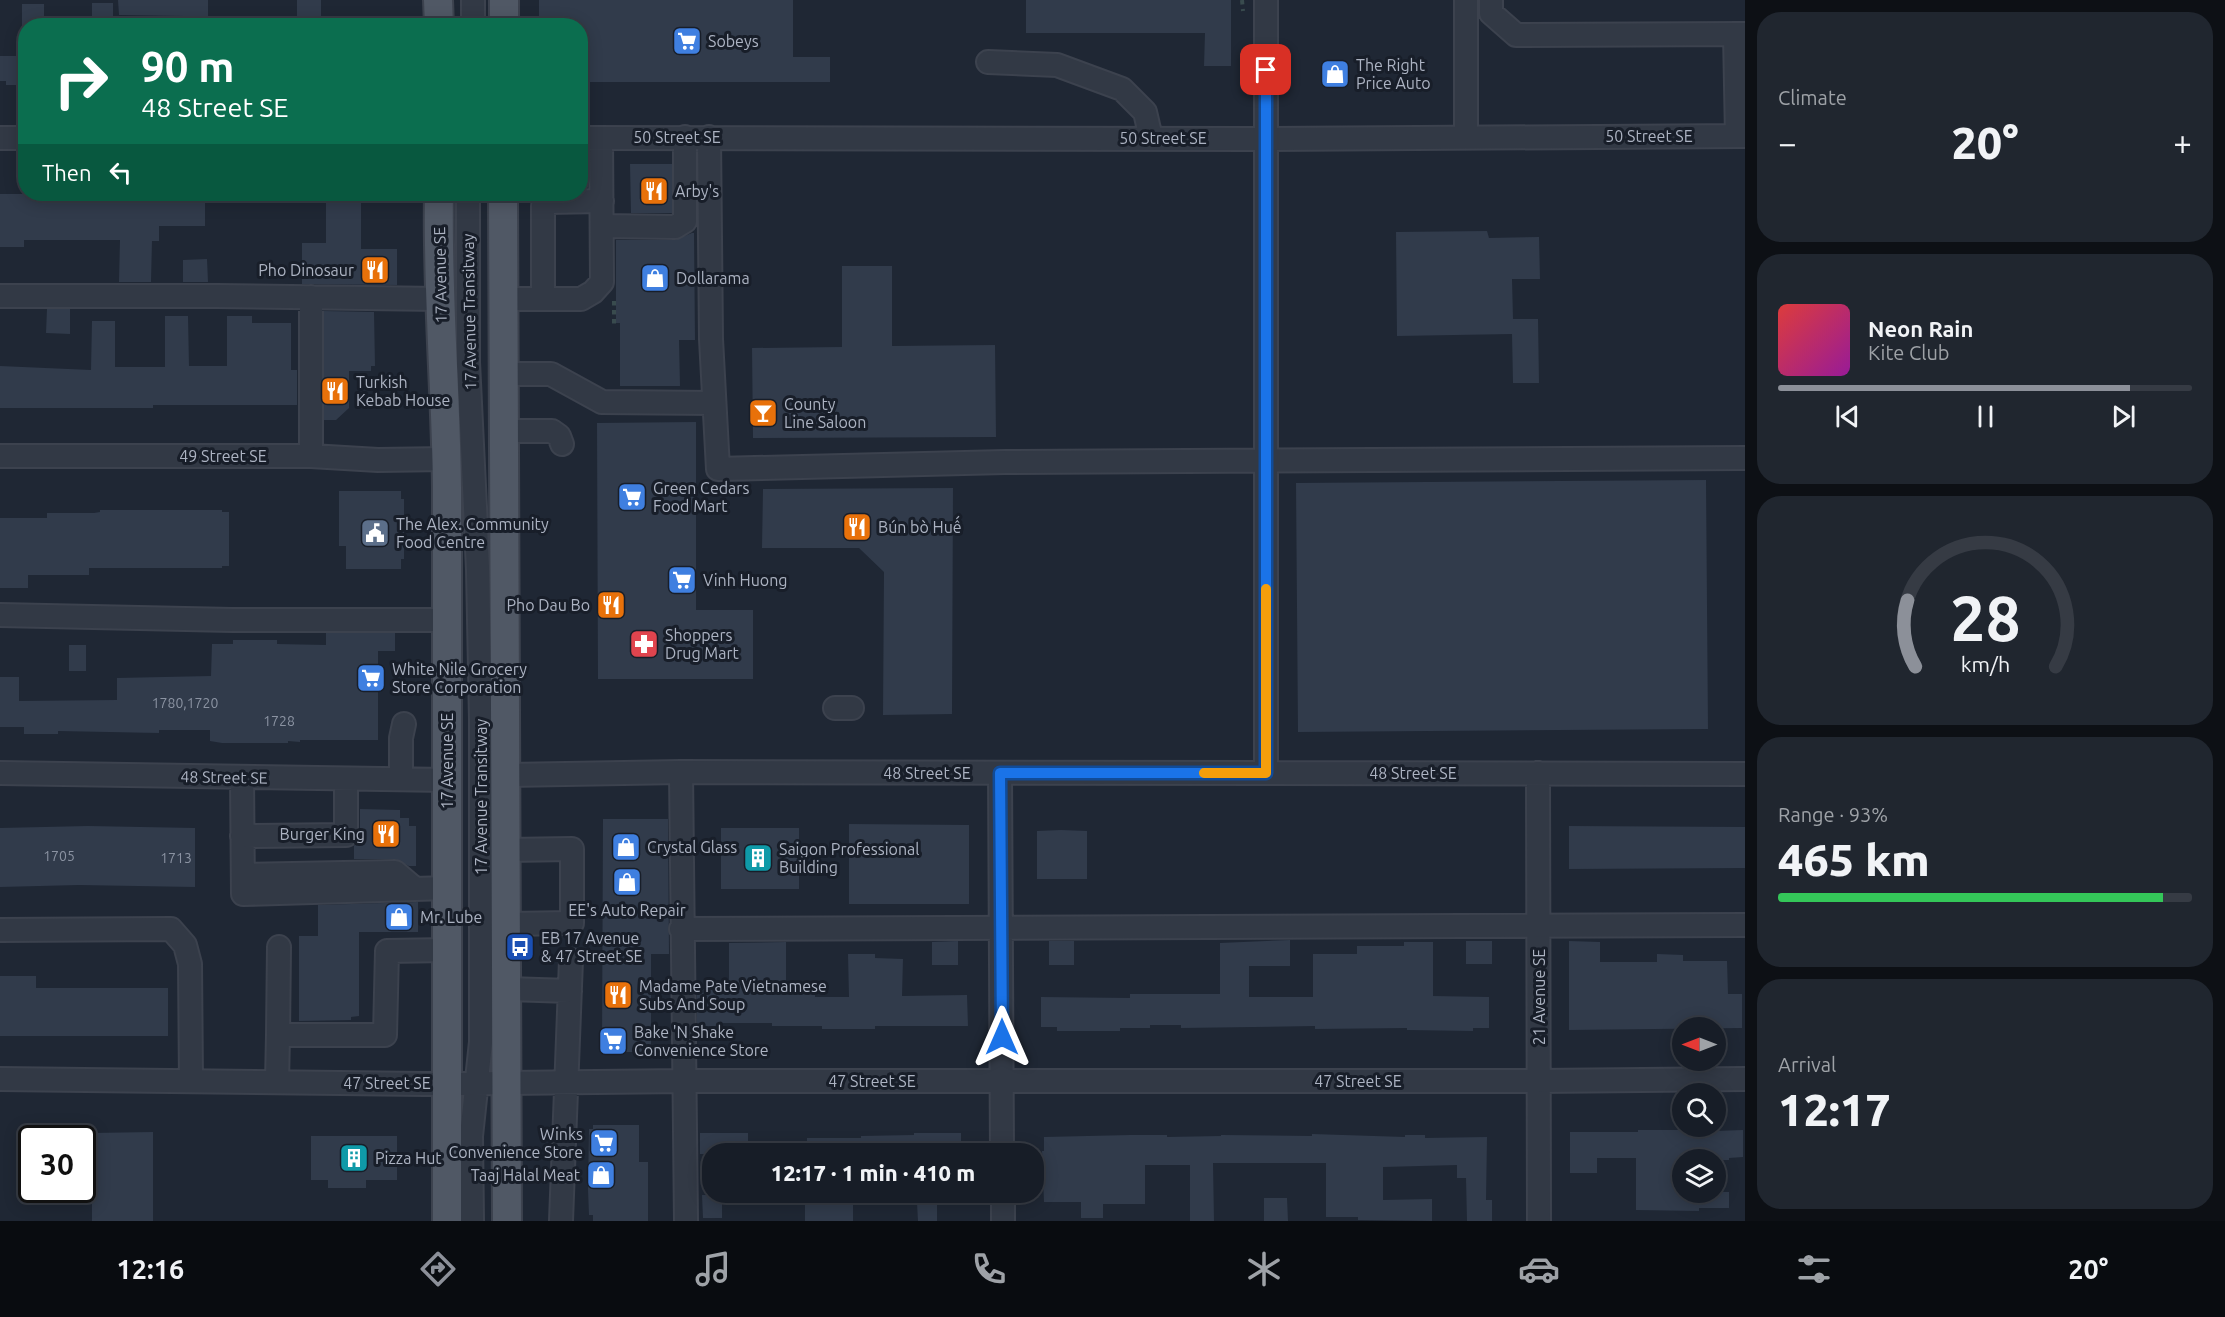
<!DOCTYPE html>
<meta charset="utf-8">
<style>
:root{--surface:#171d27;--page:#20262f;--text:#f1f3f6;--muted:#9ea2a7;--line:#363b44;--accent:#8c9099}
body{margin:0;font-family:Ubuntu,sans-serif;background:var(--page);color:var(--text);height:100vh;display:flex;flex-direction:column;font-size:22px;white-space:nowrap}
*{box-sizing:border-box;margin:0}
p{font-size:20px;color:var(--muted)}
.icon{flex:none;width:33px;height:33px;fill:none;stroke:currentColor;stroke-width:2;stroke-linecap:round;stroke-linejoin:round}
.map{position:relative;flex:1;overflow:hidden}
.side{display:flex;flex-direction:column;gap:12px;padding:12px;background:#0d1015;width:480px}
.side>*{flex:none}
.hud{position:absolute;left:18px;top:18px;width:570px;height:183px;border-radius:24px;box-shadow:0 3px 15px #0003,0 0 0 2px var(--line);background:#0b6e4f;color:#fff;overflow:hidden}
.needle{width:39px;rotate:270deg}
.controls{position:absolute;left:1672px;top:1017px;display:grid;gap:12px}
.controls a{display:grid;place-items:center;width:54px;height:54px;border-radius:50%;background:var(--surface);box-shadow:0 3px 15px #0003,0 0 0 2px var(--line);font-size:30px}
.speed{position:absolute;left:18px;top:1125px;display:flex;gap:12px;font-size:30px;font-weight:700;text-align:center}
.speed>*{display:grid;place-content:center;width:78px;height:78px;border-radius:50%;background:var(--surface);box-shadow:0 3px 15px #0003,0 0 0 2px var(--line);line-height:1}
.speed .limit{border:3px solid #111;border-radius:9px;background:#fff;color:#111}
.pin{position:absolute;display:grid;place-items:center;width:51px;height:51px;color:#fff;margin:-26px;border-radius:12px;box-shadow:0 3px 9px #0006}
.me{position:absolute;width:66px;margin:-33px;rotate:0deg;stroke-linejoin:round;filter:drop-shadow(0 0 4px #0008)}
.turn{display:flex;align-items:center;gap:21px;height:126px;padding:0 24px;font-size:27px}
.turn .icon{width:78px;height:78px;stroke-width:2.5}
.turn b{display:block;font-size:42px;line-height:51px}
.then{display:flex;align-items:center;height:57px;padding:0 24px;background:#0003;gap:12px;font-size:22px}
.big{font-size:45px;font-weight:800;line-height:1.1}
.side .card{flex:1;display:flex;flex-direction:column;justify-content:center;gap:9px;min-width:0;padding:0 21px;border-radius:24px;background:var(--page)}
.side .dial{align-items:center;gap:0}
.dial svg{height:156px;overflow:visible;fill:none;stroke:var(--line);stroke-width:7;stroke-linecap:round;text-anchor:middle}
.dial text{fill:var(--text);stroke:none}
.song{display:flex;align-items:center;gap:18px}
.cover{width:72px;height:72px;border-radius:9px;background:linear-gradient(135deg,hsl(0 70% 55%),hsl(300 70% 35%))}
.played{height:6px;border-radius:3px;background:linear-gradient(90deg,var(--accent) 85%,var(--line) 85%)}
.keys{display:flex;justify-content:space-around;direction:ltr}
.heat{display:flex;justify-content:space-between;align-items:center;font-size:33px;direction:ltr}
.charge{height:9px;border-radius:4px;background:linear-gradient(90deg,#34c759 93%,var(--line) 0)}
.trip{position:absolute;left:702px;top:1143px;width:342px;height:60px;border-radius:24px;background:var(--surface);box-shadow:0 3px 15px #0003,0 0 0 2px var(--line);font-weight:800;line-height:60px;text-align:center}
.tab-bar{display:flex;height:96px;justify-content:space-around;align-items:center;background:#090c10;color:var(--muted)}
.tab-bar .icon{width:42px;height:42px}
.tab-bar .on{color:var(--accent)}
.tab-bar b{font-size:27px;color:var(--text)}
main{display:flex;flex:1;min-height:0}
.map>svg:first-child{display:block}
.building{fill:#313b4b}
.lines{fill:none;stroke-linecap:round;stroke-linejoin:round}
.minor-casing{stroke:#3c424e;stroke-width:26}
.major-casing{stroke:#3c424e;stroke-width:32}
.path{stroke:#394b4e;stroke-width:4;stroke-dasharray:4.5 4.5;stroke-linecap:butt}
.minor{stroke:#323945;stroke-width:22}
.major{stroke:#505865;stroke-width:28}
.route-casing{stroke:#114b97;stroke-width:15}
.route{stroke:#1a73e8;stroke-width:10}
.slow{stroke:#f59e0b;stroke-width:10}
.labels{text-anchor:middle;stroke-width:6;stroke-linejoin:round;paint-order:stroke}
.number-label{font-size:14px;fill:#8b93a2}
.poi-label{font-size:16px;fill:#acb3c2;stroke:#181e29;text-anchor:start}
.street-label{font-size:16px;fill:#acb3c2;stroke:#181e29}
</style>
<main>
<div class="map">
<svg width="1745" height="1221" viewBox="0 0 1745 1221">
<rect width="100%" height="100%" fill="#1f2734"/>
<!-- building -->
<path class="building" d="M118 0H208V21H183V16L119 15Z
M297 0H321V21H297Z
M539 0H793V57H830V82H580V26H539Z
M1026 0H1231V66H1204L1205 33H1026Z
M92 3H113V26H92Z
M22 4H44V26H22Z
M0 56H26V85H6V81H0Z
M630 164H672V213H631Z
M0 194H158V195H188V198H205V226H159V241H152L151 282H119L120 240H24V247H0Z
M326 202H361V249H397V285L302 284V243H326Z
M1487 231 1489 238 1539 237 1540 279H1512L1513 319H1538L1539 383H1513L1512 334 1397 336 1396 232Z
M692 233H694L695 340H679L680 386H620V323H616V240H675Z
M207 259 208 282H183V260Z
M842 266H892V346L995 345 996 437 753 438 752 348 842 347Z
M47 309H70V334L46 333Z
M324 311 374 312 375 366H371V371H349V408L336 420H324Z
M165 316H188L189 366H227V316H252V323H291V370H297V405H153V408H0V366L91 370 92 321H115V367H165Z
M696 422V610H753V679H598L597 423Z
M1706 480 1708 729 1298 732 1296 483Z
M953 488 952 714 883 715 884 572 859 548H762L763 489Z
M339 491H401V499H404V559H401V569H346V546H339Z
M100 510H222V512H229V566H222V568H89V575H28V588H0V518H47V513H94L100 512Z
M326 633H395V651H378V740H300V742L288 741V743H222L210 741V730H159V733L58 731V734H24V727H0V677H19V701L117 700V678L211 676 212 644H233V640H277V644L326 645Z
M69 645H86V671H69Z
M360 809 400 810V818H409V826H416V866H409L395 859H354V846L360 835Z
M603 819H668L669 954H651V1052H605V1050H602Z
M849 824 969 825V904H849Z
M88 826 195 828V887L79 885 0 887V828Z
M1569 826 1745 827V868L1569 869Z
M721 828H799V889H721Z
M1061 830 1087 831V879H1037V831Z
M418 902V932H359V1016L351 1017V1020L299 1021V936H318V905Z
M1290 940V966H1249V997H1313V954H1357V946H1404V942H1433V996L1489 997V1028H1473V1031L1407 1030V1028L1315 1029V1026L1181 1028V1025H1150V1028H1120V1031H1057V1027H1041V997L1130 998V994H1220V943Z
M958 941V965H932V942Z
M1049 941H1074V965H1049Z
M1466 941H1492V964H1466Z
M1569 941 1600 942V962H1657V954L1683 955V961H1727L1728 994H1742V1028L1569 1030Z
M786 942V994H815V997H849L848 954H875V958L903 959 902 996 967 995 968 1026H875V1029H822V1026H772V1023H720V1026H697V989H729V943Z
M0 976H36V988H168V1036H0Z
M593 1125H639V1162H648V1221H593V1215H589L588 1189 589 1129H593Z
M1638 1130H1687V1132L1743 1130V1157L1729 1158V1160H1683V1192H1729V1208H1699V1211L1636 1210V1158H1597V1173H1570V1132H1638Z
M153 1132V1221H92V1133Z
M700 1133H748V1154H700Z
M914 1133H961V1154H807V1138H861V1136L914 1135Z
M1312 1134 1405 1137V1135H1425V1138L1487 1137 1486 1200H1492V1221H1467L1466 1178H1457V1165L1383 1167V1200L1432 1199V1221L1358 1220V1217H1326V1163H1213L1214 1221H1190V1165H1145V1204H1103V1218H1081V1202H1044L1042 1151H1044V1137L1131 1135H1167V1137L1221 1136V1135L1312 1136Z
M311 1136H397V1180H366V1188H328V1180H311Z
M702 1195H722V1218H703Z
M1264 1198H1287L1288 1221H1264Z
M831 1200H853V1221H805V1202H831Z
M917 1203H937V1221H918Z"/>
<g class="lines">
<!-- minor casing -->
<g class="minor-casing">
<path id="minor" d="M473 0V26
M1266 0V773
M1466 0V137
M1491 0V13L1516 35 1745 34
M1735 34 1737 136
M988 62 1057 65 1122 89 1145 112 1151 138
M709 137 711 339 718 469 1005 462 1745 458
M0 138H26
M580 138 1266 139 1745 136
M468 194V362L478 569 481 720V1042L471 1136 472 1221
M602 226 675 227 685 221V137
M0 296H217L440 299
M503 299H581L593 292 602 282 601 138
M543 299V206L547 202 602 201
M503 374H551L602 402 713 403
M503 431H552L559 436 562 444
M0 456H311L378 460 447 459
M311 456V297
M0 615 232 620H448
M835 708H852
M681 772 686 1221
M0 773 447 780
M1000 773 1002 1154
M1538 773 1539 1221
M505 775 681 772 1745 774
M242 777 243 894 448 888
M401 779V738L404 724
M242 836 346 835V779
M506 850 572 849V923L507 924
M243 875 395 872 415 889
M681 929 1745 925
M0 930 171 929 185 945 190 964 191 1081
M507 989 570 991
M278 1035 279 947
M0 1079 424 1084 684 1081H1539L1745 1079
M277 1082 278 1035H385L387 951 448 950
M1003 1192V1221
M561 1221 571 960"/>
</g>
<!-- major casing -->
<g class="major-casing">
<path id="major" d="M438 0 439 26
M504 26V0
M439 194C437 292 446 390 447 488V1221
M503 194 507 1221"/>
</g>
<!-- path -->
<path class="path" d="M1242 0 1243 11
M614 301V328"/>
<!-- minor -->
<use href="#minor" class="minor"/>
<!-- major -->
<use href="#major" class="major"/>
</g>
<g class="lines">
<!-- route casing -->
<g class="route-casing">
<path id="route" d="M1002 1037 1000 773H1266V70"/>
</g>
<!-- route -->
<use href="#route" class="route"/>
<!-- slow -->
<path class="slow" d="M1204 773H1266V589"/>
</g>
<!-- icons -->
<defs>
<g id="supermarket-square" transform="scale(1.5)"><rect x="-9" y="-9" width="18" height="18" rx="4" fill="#3f7fe0" stroke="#181e29"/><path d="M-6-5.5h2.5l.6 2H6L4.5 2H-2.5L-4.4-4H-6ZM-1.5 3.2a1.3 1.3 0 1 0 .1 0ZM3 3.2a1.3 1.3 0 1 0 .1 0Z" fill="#fff"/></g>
<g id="shop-square" transform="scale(1.5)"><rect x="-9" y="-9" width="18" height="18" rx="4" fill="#3f7fe0" stroke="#181e29"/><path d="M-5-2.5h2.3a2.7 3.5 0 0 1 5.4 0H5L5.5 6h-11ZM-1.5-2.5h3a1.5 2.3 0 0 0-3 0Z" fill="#fff"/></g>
<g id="restaurant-square" transform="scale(1.5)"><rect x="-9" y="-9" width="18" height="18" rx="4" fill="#e8710a" stroke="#181e29"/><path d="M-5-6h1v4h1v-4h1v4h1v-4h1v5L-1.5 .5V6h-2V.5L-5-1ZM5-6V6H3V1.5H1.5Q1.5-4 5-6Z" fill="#fff"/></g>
<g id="bar-square" transform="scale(1.5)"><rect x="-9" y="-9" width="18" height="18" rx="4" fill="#e8710a" stroke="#181e29"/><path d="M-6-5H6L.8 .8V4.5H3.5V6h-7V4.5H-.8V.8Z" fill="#fff"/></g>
<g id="civic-square" transform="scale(1.5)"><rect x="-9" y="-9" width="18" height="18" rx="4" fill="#5c6f8a" stroke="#181e29"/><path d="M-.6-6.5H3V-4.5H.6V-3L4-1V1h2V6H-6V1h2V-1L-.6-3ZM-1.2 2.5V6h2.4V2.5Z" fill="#fff"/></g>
<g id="pharmacy-square" transform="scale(1.5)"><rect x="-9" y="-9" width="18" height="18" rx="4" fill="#e0444e" stroke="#181e29"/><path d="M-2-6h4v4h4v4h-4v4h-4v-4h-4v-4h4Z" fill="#fff"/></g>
<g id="building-square" transform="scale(1.5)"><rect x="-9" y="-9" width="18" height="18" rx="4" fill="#0f9aa8" stroke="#181e29"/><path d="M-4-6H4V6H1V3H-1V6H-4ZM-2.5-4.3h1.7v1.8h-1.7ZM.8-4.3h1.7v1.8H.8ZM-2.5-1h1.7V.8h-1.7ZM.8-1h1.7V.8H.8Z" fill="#fff"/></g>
<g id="bus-square" transform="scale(1.5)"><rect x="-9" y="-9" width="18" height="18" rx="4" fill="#1a4fb4" stroke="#181e29"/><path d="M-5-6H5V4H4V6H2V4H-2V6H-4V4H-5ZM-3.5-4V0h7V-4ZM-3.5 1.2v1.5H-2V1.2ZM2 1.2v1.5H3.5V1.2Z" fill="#fff"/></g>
</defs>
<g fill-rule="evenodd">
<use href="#supermarket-square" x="687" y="41"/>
<use href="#shop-square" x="1335" y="74"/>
<use href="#restaurant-square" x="654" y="191"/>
<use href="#restaurant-square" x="375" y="270"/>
<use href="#shop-square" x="655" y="278"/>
<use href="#restaurant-square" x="335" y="391"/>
<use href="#bar-square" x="763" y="413"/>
<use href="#supermarket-square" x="632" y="497"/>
<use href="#restaurant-square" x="857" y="527"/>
<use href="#civic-square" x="375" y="533"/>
<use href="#supermarket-square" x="682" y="580"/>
<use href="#restaurant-square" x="611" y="605"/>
<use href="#pharmacy-square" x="644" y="644"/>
<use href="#supermarket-square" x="371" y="678"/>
<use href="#restaurant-square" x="386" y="834"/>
<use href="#shop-square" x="626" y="847"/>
<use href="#building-square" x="758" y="858"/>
<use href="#shop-square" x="627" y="882"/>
<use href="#shop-square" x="399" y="917"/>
<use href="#bus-square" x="520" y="947"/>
<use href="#restaurant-square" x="618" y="995"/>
<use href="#supermarket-square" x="613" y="1041"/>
<use href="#supermarket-square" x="604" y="1143"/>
<use href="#building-square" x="354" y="1158"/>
<use href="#shop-square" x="601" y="1175"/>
</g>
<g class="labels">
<!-- number labels -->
<g class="number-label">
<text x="185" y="708">1780,1720</text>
<text x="279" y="726">1728</text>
<text x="59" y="861">1705</text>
<text x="176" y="863">1713</text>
</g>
<!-- poi labels -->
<g class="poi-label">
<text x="708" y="47">Sobeys</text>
<text x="1356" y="71">The Right<tspan x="1356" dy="18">Price Auto</tspan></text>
<text x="675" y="197">Arby's</text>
<text x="354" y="276" text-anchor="end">Pho Dinosaur</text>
<text x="676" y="284">Dollarama</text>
<text x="356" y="388">Turkish<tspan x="356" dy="18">Kebab House</tspan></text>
<text x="784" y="410">County<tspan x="784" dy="18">Line Saloon</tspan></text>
<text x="653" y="494">Green Cedars<tspan x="653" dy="18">Food Mart</tspan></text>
<text x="396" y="530">The Alex. Community<tspan x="396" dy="18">Food Centre</tspan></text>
<text x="878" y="533">Bún bò Huế</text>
<text x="703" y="586">Vinh Huong</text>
<text x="590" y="611" text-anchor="end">Pho Dau Bo</text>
<text x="665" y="641">Shoppers<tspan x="665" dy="18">Drug Mart</tspan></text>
<text x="392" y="675">White Nile Grocery<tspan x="392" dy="18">Store Corporation</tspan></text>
<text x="365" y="840" text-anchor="end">Burger King</text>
<text x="647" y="853">Crystal Glass</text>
<text x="779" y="855">Saigon Professional<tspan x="779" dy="18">Building</tspan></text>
<text x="627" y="916" text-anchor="middle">EE's Auto Repair</text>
<text x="420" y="923">Mr. Lube</text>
<text x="541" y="944">EB 17 Avenue<tspan x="541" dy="18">&amp; 47 Street SE</tspan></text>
<text x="639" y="992">Madame Pate Vietnamese<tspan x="639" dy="18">Subs And Soup</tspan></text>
<text x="634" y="1038">Bake 'N Shake<tspan x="634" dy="18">Convenience Store</tspan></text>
<text x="583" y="1140" text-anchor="end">Winks<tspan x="583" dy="18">Convenience Store</tspan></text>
<text x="375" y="1164">Pizza Hut</text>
<text x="580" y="1181" text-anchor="end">Taaj Halal Meat</text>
</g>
<!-- street labels -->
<g class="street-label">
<text x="1649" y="142">50 Street SE</text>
<text x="677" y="143">50 Street SE</text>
<text x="1163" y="144">50 Street SE</text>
<text transform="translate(440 275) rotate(-91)" y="6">17 Avenue SE</text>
<text transform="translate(469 312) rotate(-91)" y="6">17 Avenue Transitway</text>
<text x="223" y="462">49 Street SE</text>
<text transform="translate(447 761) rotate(-90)" y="6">17 Avenue SE</text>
<text x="927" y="779">48 Street SE</text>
<text x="1413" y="779">48 Street SE</text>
<text transform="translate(224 777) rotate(1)" y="6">48 Street SE</text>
<text transform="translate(481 797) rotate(-90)" y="6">17 Avenue Transitway</text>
<text transform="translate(1539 997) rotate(-90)" y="6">21 Avenue SE</text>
<text x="872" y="1087">47 Street SE</text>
<text x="1358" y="1087">47 Street SE</text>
<text x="387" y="1089">47 Street SE</text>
</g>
</g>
</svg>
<div class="controls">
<a><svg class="needle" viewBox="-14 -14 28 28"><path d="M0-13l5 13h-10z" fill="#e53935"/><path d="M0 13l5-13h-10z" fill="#9ea2a7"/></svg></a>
<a><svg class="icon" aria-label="search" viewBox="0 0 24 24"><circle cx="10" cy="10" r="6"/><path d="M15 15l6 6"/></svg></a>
<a><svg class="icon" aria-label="layers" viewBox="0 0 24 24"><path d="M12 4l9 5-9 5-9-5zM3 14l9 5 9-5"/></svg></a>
</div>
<div class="speed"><div class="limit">30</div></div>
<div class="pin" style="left:1266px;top:70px;background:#d93025"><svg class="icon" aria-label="arrive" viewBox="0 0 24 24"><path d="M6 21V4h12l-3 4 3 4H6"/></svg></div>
<svg class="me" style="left:1002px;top:1037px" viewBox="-20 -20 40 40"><path d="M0-17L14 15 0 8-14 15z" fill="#1a73e8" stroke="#fff" stroke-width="4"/></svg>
<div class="trip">12:17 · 1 min · 410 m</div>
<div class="hud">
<div class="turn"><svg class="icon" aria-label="right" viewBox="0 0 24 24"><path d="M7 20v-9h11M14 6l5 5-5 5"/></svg><div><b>90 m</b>48 Street SE</div></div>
<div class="then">Then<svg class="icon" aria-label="left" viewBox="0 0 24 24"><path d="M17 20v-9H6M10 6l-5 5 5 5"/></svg></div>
</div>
</div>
<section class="side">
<div class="card"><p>Climate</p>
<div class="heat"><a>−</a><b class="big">20°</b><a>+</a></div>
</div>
<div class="card">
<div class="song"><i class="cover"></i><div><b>Neon Rain</b><p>Kite Club</p></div></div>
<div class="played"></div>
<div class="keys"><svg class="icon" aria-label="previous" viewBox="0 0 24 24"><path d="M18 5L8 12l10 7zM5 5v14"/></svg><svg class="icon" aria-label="pause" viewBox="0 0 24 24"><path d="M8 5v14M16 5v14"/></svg><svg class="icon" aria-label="next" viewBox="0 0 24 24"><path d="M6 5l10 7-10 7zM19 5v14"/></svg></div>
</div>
<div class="card dial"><svg viewBox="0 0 100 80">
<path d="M14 69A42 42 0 1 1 86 69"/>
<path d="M14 69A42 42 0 0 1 10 35" stroke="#8c9099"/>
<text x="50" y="56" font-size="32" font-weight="700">28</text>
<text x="50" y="72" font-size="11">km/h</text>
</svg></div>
<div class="card"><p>Range · 93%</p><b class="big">465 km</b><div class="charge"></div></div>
<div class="card"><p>Arrival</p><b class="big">12:17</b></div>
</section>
</main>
<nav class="tab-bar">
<b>12:16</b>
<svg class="icon on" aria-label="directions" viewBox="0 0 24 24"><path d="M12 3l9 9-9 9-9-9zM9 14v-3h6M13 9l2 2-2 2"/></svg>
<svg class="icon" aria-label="music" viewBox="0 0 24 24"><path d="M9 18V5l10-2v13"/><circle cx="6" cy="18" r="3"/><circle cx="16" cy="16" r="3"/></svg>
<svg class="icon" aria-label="phone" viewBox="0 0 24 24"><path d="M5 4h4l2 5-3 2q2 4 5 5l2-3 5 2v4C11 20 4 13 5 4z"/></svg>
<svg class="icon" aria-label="climate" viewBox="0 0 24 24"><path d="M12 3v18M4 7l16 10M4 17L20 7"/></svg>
<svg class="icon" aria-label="car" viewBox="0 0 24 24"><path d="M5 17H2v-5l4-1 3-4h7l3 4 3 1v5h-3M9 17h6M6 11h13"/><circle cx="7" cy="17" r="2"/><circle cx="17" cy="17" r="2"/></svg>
<svg class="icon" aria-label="filters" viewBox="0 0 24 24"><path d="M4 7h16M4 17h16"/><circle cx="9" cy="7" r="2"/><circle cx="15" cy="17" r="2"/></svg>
<b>20°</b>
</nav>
